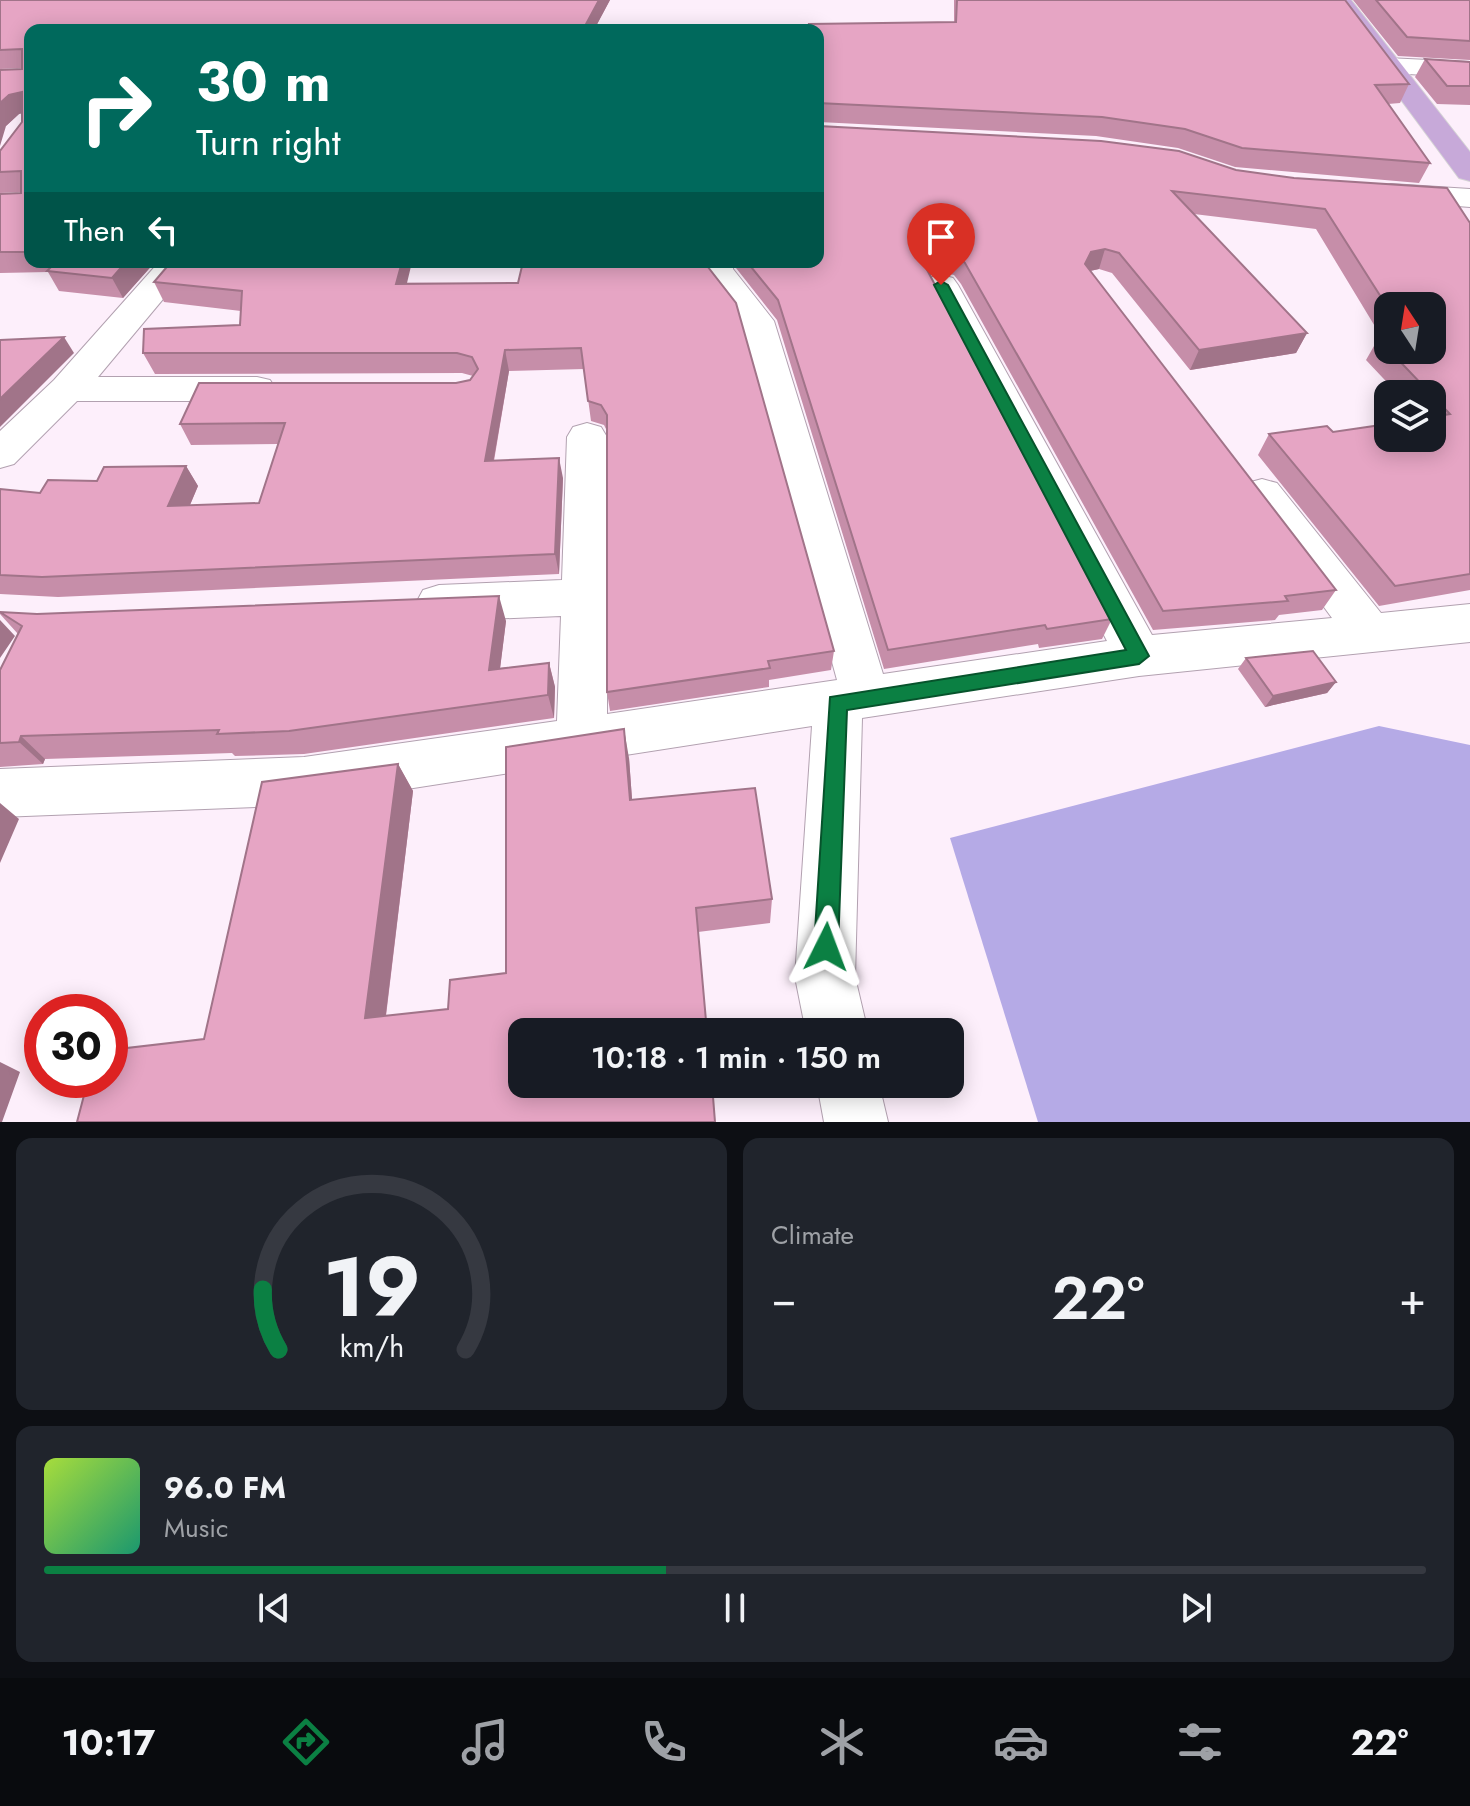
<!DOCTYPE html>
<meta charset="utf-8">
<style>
:root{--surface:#171b24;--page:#20242c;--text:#f1f3f6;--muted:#9ea1a6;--line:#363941;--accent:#0b8043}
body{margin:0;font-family:Jost,sans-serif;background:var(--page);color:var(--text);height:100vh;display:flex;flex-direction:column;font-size:30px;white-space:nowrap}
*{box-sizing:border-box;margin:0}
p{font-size:26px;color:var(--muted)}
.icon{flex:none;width:44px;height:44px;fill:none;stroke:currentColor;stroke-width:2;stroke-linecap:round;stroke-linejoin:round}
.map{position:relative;height:1122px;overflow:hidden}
.side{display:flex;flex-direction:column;gap:16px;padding:16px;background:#0d0f14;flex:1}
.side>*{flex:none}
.top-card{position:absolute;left:24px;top:24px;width:800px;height:244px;border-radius:16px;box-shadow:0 4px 20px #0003;background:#00695c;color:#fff;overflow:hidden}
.needle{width:52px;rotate:348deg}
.controls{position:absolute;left:1374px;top:292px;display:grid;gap:16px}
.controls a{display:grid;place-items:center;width:72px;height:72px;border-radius:16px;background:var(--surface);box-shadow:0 4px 20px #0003;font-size:40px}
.speed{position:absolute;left:24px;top:994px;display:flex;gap:16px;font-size:40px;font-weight:700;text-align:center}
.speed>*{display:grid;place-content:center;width:104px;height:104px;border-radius:50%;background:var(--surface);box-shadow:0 4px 20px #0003;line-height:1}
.speed .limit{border:12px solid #d22;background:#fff;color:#111}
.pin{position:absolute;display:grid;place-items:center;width:68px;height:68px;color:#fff;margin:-82px -34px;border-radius:50% 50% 50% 0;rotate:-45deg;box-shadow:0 0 8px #0007}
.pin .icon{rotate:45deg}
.me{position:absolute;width:88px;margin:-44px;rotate:3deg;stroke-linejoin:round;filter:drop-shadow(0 0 6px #0008)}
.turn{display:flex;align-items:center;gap:28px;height:168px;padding:0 40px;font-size:36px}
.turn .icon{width:104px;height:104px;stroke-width:2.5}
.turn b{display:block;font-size:56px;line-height:68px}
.then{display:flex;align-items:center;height:76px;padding:0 40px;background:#0003;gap:16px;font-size:30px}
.big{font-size:60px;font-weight:600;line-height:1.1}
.side .card{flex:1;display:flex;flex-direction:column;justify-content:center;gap:12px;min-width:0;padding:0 28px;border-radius:16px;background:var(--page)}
.side .dial{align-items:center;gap:0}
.dial svg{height:208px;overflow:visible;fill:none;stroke:var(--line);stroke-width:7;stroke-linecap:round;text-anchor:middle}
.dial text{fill:var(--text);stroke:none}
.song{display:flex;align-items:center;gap:24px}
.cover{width:96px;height:96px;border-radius:12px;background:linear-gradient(135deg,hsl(80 70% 55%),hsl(160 70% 35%))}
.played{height:8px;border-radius:4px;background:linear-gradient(90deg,var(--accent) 45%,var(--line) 45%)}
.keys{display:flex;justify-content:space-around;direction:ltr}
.heat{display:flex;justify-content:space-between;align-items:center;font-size:44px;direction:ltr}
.side .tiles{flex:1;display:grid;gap:16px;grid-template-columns:1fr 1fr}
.card:last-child{grid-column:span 2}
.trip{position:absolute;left:508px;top:1018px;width:456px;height:80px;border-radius:16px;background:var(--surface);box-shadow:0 4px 20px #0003;font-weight:600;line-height:80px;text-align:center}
.tab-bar{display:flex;height:128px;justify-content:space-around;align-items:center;background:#090b0e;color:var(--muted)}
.tab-bar .icon{width:56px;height:56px}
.tab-bar .on{color:var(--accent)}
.tab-bar b{font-size:36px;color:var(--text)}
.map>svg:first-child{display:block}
.water{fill:#b5aae6}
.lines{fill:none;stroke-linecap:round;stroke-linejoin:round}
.minor-casing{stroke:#b2a1b0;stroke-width:2}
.major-casing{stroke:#d5d4d5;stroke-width:2}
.minor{fill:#fff;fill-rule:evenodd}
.major{fill:#c7a9d9;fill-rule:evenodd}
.wall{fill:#c68ea9;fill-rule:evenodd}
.shaded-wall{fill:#a17489}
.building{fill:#e6a5c4;stroke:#a17489;stroke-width:2}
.route{fill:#0b8043;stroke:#07532c;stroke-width:2}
</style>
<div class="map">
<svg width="1470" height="1122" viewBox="0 0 1470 1122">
<rect width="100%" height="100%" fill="#fdeffb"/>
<!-- water -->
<path class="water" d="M1379 726 1470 745V1122H1038L950 838Z"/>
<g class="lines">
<!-- minor casing -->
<g class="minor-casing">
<path id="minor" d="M1387 58 1470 62V78L1378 72 1374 66 1378 60Z
M1391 184 1470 189V207L1380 200 1376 193 1380 186Z
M159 262H194L98 377H257L270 380 276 389 270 398 257 401H77L14 464 0 468V431L54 380Z
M699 262H733V269L774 321 883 674 1107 641 924 285 929 278 941 275 953 278 958 285 1152 635 1332 618 1241 494 1247 483 1262 479 1277 483 1381 613 1470 604V642L1139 676 862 718 855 977 868 1032H806L795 977 812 726 304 805 0 817V769L304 757 557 721 561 616 439 621 423 616 416 603 423 590 439 585 562 580 567 437 573 427 587 423 601 427 607 437V714L837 680 739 322 699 270Z
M817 1084H879L888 1122H824Z"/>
</g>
<!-- major casing -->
<g class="major-casing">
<path id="major" d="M1327 0H1351L1470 152V181L1459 178Z"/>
</g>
<!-- minor -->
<use href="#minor" class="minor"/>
<!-- major -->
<use href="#major" class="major"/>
</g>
<!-- wall -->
<path class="wall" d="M0 0H610L596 26 30 30V262H155L123 298 59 291 48 272 0 273V194L21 193V192L0 193V151L22 122V113L19 114 6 126 22 68 0 69Z
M954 0H1345L1409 84 1400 103 1388 104 1430 163 1419 183 1235 167 1178 148 1096 136 819 122V126L1236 170 1470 223V590L1379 606 1258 455 1269 434 1333 432 1432 438V394H1398L1366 360 1378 339 1382 338 1316 229 1194 214 1307 333 1296 353 1190 370 1112 273 1099 269 1090 271 1336 590 1322 610 1279 615 1275 620 1153 630 961 284 954 275 940 272 930 275 1112 619 1102 639 1039 648 1038 644 884 669 777 320 736 268 735 262H818V30H809V24L954 22ZM1388 306 1432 350H1388Z
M1353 0H1470V60L1398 56Z
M1425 59 1470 62V105L1437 104 1415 77Z
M523 262 834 651 831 670 769 680V687L610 711 607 692V431L604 425 591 421 584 369 509 371 494 461 563 478 559 574 58 597 0 594V489L40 493 97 481 186 466 198 486 190 505 259 503 278 444 191 445 180 424 456 383 470 380 473 376 462 373 155 374 143 353 240 325 241 311 164 302 154 282 518 283Z
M0 612 37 614 506 621 500 668 549 663 555 687 554 718 304 754 235 756 232 753 45 759 43 764 0 767V670L18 634 0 614Z
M1246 658 1336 682 1327 693 1265 707 1238 669Z
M629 758 632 799 772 899 770 923 698 932 715 1122 204 1039 398 764 413 791 386 1016 448 1009 506 973Z"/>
<!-- shaded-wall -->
<path class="shaded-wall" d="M599 0H610L594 30 585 26Z
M22 92 30 111 19 114 6 126 0 146V103L9 95Z
M1105 249 1099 269 1085 272V264L1091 252Z
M944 252 940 272 927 276 925 266 930 256Z
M126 262H155L123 298 112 278Z
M402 262H412L402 304 396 284Z
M1307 333 1296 353 1190 370 1199 350Z
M64 337 74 353 0 427V399Z
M505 350 509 371 490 481 485 461Z
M559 458 563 478 559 574 555 554Z
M186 466 198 486 181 526 168 506Z
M499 596 506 621 497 693 489 670Z
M0 620 15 636 0 658Z
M549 663 555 687 554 718 548 695Z
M1336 682 1327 693 1265 707 1273 696Z
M624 729 629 758 634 826 630 800Z
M21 736 45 759 43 764 19 742Z
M398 764 413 791 383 1038 365 1018Z
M0 803 19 819 0 863Z
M0 1062 20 1072 2 1122H0Z"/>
<!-- building -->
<path class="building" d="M0 0H599L585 26 625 25 621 30H30V252H0V194L21 193V171L0 172V151L22 122V92L9 95 0 103V70L22 69V49L0 50Z
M957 0H1345L1409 84 1375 85 1430 163 1242 148 1185 129 1102 117 818 103V30H810L809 24 956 22Z
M1376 0H1470V41L1407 37Z
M635 25H692V30H634Z
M1425 59 1470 62V86H1447Z
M818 113 819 126 1101 141 1179 151 1236 170 1294 178 1447 188 1470 223V574L1395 586 1269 434 1327 426 1333 432 1388 424V438H1432V417L1450 414 1389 350H1432V306H1388V308L1325 209 1172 191 1307 333 1199 350 1119 253 1105 249 1091 252 1085 264 1336 590 1285 596 1288 601 1163 611 965 263 958 255 944 252 930 256 925 266 1112 619 1047 629 1045 625 888 650 778 300 747 262H818Z
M56 262H126L112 278 47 271Z
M171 262H402L396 284 518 283 523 262H704L736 303 834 651 768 661 770 668 607 692V415L601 405 588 401 581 348 505 350 485 461 559 458 555 554 42 577 0 575V489L40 493 48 480 97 481 104 467 186 466 168 506 259 503 285 423 180 424 199 383H456L470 380 478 369 472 357 457 353H143L144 329 240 325 242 291 154 282Z
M64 337 0 399V340Z
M1388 338V349L1378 339Z
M499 596 489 670 549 663 548 695 289 731 217 734 219 730 21 736 19 742 0 743V670L22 626 0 612 37 614Z
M1313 651 1336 682 1273 696 1246 658Z
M624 729 630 800 755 788 772 899 696 908 707 1032H522V1084H712L715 1122H77L88 1080H110V1050L204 1039 262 782 398 764 365 1018 448 1009 450 980 506 973V747Z"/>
<!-- route -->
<path class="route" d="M941 281 948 285 1149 656 1139 664 847 710 838 947 835 955 826 959 818 955 814 947 830 697 1126 650 934 285Z"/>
</svg>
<div class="controls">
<a><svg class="needle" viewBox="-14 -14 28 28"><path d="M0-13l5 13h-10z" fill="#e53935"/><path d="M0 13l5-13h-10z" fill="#9ea1a6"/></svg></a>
<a><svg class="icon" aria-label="layers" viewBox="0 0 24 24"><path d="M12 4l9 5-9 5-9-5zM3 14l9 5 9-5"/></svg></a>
</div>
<div class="speed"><div class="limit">30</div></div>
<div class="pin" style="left:941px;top:285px;background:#d93025"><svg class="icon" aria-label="arrive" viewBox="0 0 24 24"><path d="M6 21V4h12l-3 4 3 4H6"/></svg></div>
<svg class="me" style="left:826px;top:947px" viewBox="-20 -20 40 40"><path d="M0-17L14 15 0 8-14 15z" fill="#0b8043" stroke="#fff" stroke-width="4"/></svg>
<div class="trip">10:18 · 1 min · 150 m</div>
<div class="top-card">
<div class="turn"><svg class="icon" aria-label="right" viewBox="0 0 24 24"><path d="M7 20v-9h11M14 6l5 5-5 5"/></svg><div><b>30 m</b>Turn right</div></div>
<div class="then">Then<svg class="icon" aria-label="left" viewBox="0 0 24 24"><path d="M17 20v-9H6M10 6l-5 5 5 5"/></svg></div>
</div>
</div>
<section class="side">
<div class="tiles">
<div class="card dial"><svg viewBox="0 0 100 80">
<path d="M14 69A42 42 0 1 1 86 69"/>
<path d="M14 69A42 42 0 0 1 8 46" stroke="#0b8043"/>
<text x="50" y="56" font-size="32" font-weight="700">19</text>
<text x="50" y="72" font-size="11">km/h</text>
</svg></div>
<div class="card"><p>Climate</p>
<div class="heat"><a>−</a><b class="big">22°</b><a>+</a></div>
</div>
<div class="card">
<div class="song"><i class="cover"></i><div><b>96.0 FM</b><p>Music</p></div></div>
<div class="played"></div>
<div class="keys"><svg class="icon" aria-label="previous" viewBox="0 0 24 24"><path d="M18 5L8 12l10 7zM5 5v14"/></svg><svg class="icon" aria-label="pause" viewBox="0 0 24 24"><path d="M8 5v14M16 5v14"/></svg><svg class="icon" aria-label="next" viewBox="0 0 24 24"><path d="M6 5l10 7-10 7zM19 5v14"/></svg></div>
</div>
</div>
</section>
<nav class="tab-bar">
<b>10:17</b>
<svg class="icon on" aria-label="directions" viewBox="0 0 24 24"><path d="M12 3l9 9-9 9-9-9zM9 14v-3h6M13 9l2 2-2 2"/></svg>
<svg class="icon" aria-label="music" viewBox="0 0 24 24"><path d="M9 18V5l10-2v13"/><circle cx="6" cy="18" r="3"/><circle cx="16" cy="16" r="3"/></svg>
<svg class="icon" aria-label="phone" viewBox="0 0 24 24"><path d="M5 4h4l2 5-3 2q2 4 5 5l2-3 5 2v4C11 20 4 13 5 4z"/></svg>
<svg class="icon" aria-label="climate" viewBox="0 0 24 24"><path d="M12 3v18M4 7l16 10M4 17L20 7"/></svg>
<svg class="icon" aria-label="car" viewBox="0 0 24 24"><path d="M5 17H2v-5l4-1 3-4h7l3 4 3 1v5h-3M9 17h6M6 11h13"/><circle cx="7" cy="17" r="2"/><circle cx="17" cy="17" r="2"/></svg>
<svg class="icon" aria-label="filters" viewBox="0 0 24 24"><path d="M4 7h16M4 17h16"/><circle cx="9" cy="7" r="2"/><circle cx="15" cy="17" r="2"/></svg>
<b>22°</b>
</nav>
